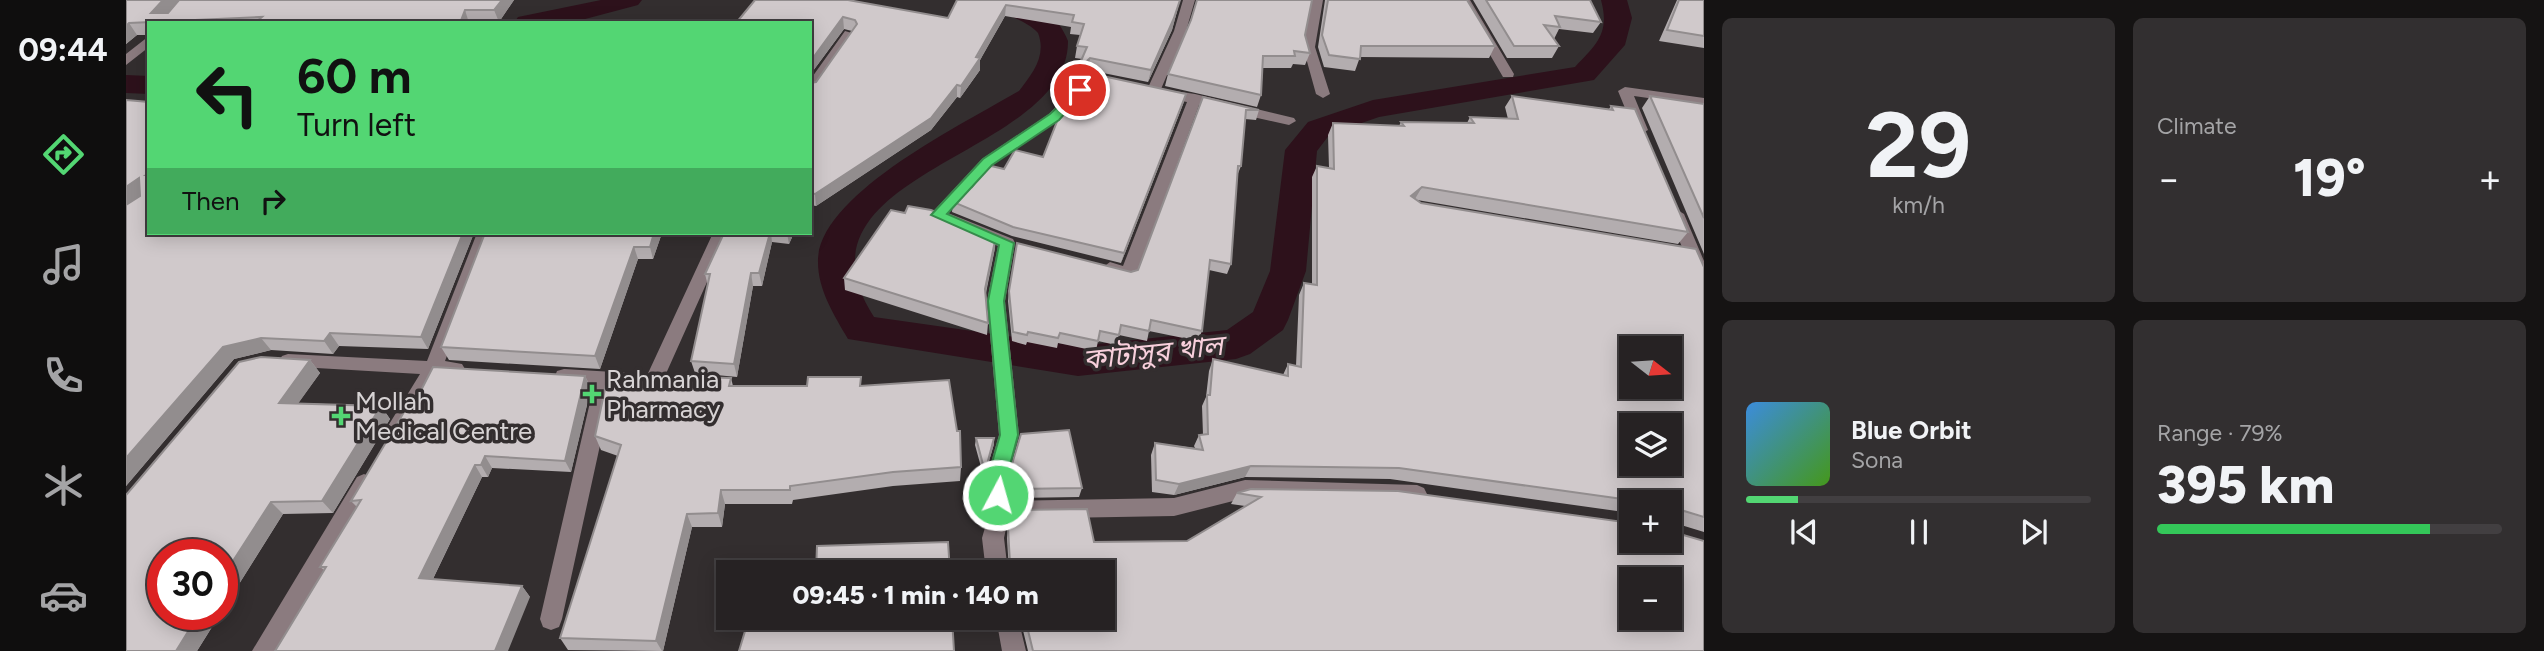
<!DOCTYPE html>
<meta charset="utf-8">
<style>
:root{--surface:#262223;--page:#322f30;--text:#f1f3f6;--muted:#a4a4a6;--line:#423f41;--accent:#53d673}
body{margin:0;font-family:Figtree,"Noto Sans Bengali",sans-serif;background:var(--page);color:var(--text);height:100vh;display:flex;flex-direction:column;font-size:26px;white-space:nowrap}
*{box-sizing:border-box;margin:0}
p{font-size:23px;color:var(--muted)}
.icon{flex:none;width:38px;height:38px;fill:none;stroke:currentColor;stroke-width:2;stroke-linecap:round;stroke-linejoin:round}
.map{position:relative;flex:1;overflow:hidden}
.sheet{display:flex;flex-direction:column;gap:18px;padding:18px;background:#151313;width:840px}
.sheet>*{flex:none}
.top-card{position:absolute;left:21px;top:21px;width:665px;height:214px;border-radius:0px;box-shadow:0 4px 18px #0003,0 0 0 2px var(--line);background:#53d673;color:#111;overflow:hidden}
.needle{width:46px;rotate:107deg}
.controls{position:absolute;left:1493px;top:336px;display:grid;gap:14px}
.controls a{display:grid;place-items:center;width:63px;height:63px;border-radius:0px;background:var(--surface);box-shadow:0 4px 18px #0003,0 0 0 2px var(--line);font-size:35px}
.speed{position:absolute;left:21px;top:539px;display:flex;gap:14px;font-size:35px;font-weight:700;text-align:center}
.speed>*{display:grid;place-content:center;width:91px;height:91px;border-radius:50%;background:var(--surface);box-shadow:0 4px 18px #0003,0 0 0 2px var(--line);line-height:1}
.speed .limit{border:10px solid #d22;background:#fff;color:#111}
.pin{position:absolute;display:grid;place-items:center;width:60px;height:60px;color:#fff;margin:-30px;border:4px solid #fff;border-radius:50%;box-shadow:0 2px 7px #0007}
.me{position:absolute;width:77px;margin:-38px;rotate:6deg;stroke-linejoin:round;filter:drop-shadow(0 0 5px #0008)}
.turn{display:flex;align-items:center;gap:24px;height:147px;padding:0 35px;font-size:32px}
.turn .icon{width:91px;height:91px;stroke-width:2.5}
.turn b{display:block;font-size:49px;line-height:60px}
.then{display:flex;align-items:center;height:66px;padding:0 35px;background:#0003;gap:14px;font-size:26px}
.big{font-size:52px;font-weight:800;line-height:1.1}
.sheet .tile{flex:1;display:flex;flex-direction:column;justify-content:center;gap:10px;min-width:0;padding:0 24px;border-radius:10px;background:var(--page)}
.sheet .dial{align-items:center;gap:0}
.dial b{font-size:91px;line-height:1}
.song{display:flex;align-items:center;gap:21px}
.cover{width:84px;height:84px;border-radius:10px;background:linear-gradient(135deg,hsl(210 70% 55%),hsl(100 70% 35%))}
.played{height:7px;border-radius:4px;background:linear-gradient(90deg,var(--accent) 15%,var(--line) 15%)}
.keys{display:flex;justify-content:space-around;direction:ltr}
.heat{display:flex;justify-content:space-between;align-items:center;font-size:38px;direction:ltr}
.charge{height:10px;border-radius:5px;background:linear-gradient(90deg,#34c759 79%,var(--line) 0)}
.sheet .tiles{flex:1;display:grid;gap:18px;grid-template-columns:repeat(2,1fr)}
.trip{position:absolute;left:590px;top:560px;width:399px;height:70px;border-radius:0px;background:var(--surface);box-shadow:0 4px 18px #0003,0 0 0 2px var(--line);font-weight:800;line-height:70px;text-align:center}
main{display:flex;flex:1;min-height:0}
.dock{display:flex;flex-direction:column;width:126px;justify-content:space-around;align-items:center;background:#0f0e0e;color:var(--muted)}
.dock .icon{width:49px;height:49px}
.dock .current{color:var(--accent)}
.dock b{font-size:32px;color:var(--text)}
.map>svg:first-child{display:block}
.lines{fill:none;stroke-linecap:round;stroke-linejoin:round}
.canal{fill:#2d111b;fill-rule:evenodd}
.minor{fill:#8b7b7f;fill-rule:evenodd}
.wall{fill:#b3adaf}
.shaded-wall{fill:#928d8e}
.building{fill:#d0c9cb;stroke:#928d8e;stroke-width:2;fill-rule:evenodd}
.route{fill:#53d673;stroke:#368b4b;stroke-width:2}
.poi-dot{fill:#53d673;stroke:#332e2f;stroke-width:2.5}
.labels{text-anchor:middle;stroke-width:7;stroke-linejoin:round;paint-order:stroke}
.poi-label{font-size:26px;fill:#d7d3d4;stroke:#332e2f;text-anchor:start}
.water-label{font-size:28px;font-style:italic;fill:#f8d0dc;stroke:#332e2f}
</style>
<main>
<nav class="dock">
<b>09:44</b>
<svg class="icon current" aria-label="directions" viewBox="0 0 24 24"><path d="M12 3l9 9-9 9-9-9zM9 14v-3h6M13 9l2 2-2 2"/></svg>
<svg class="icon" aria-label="music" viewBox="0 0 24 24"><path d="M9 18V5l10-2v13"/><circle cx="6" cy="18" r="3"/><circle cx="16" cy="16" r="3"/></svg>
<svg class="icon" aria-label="phone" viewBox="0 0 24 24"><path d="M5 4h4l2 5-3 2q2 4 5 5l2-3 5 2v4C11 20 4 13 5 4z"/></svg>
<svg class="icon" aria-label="climate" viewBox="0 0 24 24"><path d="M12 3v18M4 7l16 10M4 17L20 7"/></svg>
<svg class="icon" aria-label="car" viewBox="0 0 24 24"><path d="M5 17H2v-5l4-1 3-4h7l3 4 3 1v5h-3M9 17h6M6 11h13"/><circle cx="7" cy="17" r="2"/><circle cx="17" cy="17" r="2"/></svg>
</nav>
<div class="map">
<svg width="1578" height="651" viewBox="0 0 1578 651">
<rect width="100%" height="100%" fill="#332e2f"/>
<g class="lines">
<!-- canal -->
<path class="canal" d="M475 0H516L512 5 444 23H388L392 17Z
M859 0C896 0 927 3 942 41 943 158 653 170 748 317L952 346 1101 330 1127 312 1144 271 1159 150 1182 122 1247 100 1449 67C1471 44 1484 33 1475 0H1501L1506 18 1499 45 1468 80 1253 117 1204 134 1191 151 1180 271 1162 320 1157 330 1124 354 1110 359 952 376 722 339C708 315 691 289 692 259 695 193 839 123 893 91 906 74 921 56 912 33 899 18 868 13 859 0Z
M0 75 23 76V94L0 93Z"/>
<!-- minor -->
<path class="minor" d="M1057 0H1069L1060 31 1035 89 1069 94 1168 118 1170 121 1163 125 1073 105 1011 273 1003 279 978 272 976 268 984 262 997 266 1061 102 1022 95 1020 92 1048 31Z
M1185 0H1197L1189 47 1204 94 1197 98 1190 94 1177 47Z
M1332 0H1344L1388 74 1387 77H1377Z
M719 31 729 34 689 93 684 94V80Z
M23 36V47L0 65V54Z
M967 72 998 82 992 86 970 81 933 120 866 165 822 213 887 239 889 243 879 301 893 435 880 480 883 501 1048 498 1119 480 1291 485 1298 488 1301 494 1298 500 1291 503 1264 500 1119 498 1048 516 882 519 878 538 882 572H860L856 538 864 510 860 480 873 435 861 301 872 246 807 219 804 215 856 159 923 114 962 73Z
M1499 87 1578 98V106L1508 96 1522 130 1515 134 1508 130 1492 91Z
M1550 209 1558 214 1578 261V286L1570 280 1542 214Z
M351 233H367L319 361 336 364 339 369 336 374 312 375 279 432 272 434 265 432 262 426 294 374 156 366 153 361 156 356 162 354 301 361Z
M587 233H603L534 387H520L518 382Z
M438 369 504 373 511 375 513 380 511 385 487 386 436 619 433 627 425 630 417 627 414 619 468 385 431 381 429 376 431 371Z
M238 474 245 477 248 483 245 489 151 651H126L231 477Z
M870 618H892L900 651H876Z"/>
</g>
<!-- wall -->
<path class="wall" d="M0 0H388L373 22 23 23V35H11L0 44Z
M629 0 822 18 831 0H1054L1046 30 1022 82 962 70 949 82 951 70 956 59 949 58 951 46 954 35 944 34 945 27 879 16 854 60V70L834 98 831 97 805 130 690 206 684 205V83L690 82 726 31 718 29 684 75V23Z
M1199 0H1341L1369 46 1363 58 1234 57 1229 71 1198 67 1192 47Z
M1347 0H1464L1475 22 1467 33 1433 29 1428 39 1433 46 1426 58H1381Z
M1551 0H1578V48L1533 41Z
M1179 35 1184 53 1179 65 1167 64 1165 68H1137L1135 95 1131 107 1039 86 1042 74Z
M1060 94 1057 104 995 263 886 236 826 212 827 202 846 187 878 169 917 157Z
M1386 96 1483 109 1485 106 1562 232 1552 244 1291 200 1295 203 1578 267V532L1555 525 1549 533 1578 651H902L894 618H976V572H883L881 538 882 527 968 542 1061 541 1119 506 1105 504 1111 493 1505 541 1544 502H1505V513L1264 479 1119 477 1048 495 1026 492 1025 455 1029 443 1069 448 1068 446 1073 435H1077L1076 406 1080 397 1083 371 1087 359 1157 375 1162 364 1170 366 1173 295 1178 283 1186 284V177L1191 166 1203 168 1202 135 1207 123 1273 126 1275 122 1341 123 1344 117 1382 119 1379 107Z
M1524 96 1578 104V254L1516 108Z
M1077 97 1133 110 1130 120 1119 119 1115 166 1111 176 1105 264 1101 274 1083 270 1076 331 1072 341 1023 331 1021 341 993 335 990 345 972 341 970 351 932 343 931 348 901 342 900 345 886 341 882 301 883 291 1012 270Z
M0 100 23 102V233H348L302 349 213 346 207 354 145 350 108 359 0 486Z
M359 233H536L527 259H512L474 369 323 360 315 347Z
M598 233H668L663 244 646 242 636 286H627L611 377 569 373 565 361 582 286 579 274Z
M869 248 860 293 862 323 861 335 719 290 718 278Z
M184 360 194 373 172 403 255 406 264 419 207 513 157 514 71 651H0Z
M459 376 465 388 445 472 366 468 362 477H356L307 579 396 586 404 597 198 570 194 567 231 507 225 501 286 408Z
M605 378 607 386H736L835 467 834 481 767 486 667 500 666 504H599L596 527H566L537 651 442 650 434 638 492 456 475 450 469 436Z
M850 438H868V444L858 478 849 445Z
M884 471 956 488 953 497 885 498 883 480Z"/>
<!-- shaded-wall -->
<path class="shaded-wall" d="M37 0H54L36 22 25 13Z
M376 0H388L373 22 368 10Z
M1054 0 1046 30 1022 82 1025 70Z
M880 5 879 16 854 60V70L834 98 835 86Z
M339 10 343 23H334Z
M717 17 718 29 684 75V62Z
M3 23 11 35 0 44V26Z
M964 58 962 70 949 82 951 70Z
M831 85V97L805 130 690 206 689 194Z
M1060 94 1057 104 995 263 998 253Z
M13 178 23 190 0 206V187Z
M1296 187 1289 199 1285 196Z
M337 233H348L302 349 295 337Z
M528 233H536L527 259 524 247Z
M644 233H645L646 242 636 286 633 273Z
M661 233H668L663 244Z
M870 236 869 248 858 300 859 289Z
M508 247 512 259 474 369 469 356Z
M625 273 627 286 611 377 608 364Z
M204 333 213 346 207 354 198 341Z
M135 338 145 350 108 359 0 486V458L97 347Z
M184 360 194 373 164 415 153 403Z
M459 376 465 388 445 472 439 461Z
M255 406 264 419 207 513 196 501Z
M868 438V444L858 478 859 472Z
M359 456 366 468 362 477 355 465Z
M349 465 356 477 302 589 293 578Z
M1125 466 1119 477 1048 495 1053 484Z
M595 490 599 504 596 527 592 513Z
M145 502 157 514 96 611V578Z
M561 514 566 527 537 651H536L530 641Z
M396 586 404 597 382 651H369Z
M73 614H94L71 651H50Z"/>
<!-- building -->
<path class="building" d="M0 0H37L25 13H42L53 0H376L368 10H339L334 23H129L136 17 3 23 0 26Z
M629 0H722L822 18 831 0H1054L1048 18 1025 70 964 58 951 70 961 47 951 46 958 24 946 22 948 15 880 5 850 57 854 58 835 86 831 85 805 118 689 194 684 193V83L690 82 731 24 729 20 717 17 684 62V23H610Z
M1071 0H1186L1179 35 1184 53 1168 51 1169 56H1137L1135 95 1042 74 1065 20Z
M1202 0H1341L1369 46H1235L1234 59 1203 55 1196 35Z
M1360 0H1464L1475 22 1429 16 1434 27 1418 25 1433 46H1388Z
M1553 0H1578V36L1541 30Z
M972 75 1060 94 998 253 887 227 827 202 842 186 846 187 861 165 878 169 889 150 917 157 934 114Z
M1386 96 1487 110 1485 106 1509 109 1562 232 1296 187 1285 196 1295 203 1570 249 1578 267V517L1558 511 1555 514V528L1547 532 1578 541V651H907L899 618H976V572H887L884 564 882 527 886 510 961 509 968 542 1061 541 1135 497 1111 493 1125 489 1272 491 1505 523V541H1544V502H1518L1273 468 1125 466 1053 484 1030 480 1029 443 1077 450 1073 435 1082 434 1081 395H1084L1087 359 1162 376V364L1175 367 1178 283 1191 285V166L1208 169 1207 123 1278 126 1275 122 1348 123 1344 117 1392 119ZM1505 348H1544V387H1505ZM1505 425H1544V464H1505ZM1505 579H1544V618H1505Z
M1524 96 1578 104V218Z
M1077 97 1133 110H1120L1115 166H1112L1105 264 1084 260 1076 331 1025 320 1023 331 995 325 993 335 974 331 972 341 934 333 932 338 902 332 901 335 887 332 883 291 891 243 1005 272 1012 270Z
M0 100 23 102V173L20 175H23V233H337L295 337 204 333 198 341 135 338 97 347 0 458V205L14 196 13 178 0 187Z
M782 206 805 210 870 236 859 289 862 323 718 278 765 210 779 213Z
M359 233H528L524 247H508L469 356 315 347Z
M598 233H644L633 273H625L608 364 565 361 584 274H579Z
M135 357 184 360 153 403 255 406 196 501 145 502 96 578V555H37V614H73L50 651H0V495L113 362Z
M307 367 459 376 439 461 359 456 355 465H349L293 578 396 586 369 651H149L200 567H194L235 500 225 501 281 407 286 408Z
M482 375 605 378 603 386H681L682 377H735L734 386 823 380 831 431H834L835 467 767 472 664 486V490H595L592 513 561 514 530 641 434 638 495 445 469 436Z
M943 430 956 488 887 489 884 471 895 434Z
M850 438H868L859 472Z
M822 542 824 572H690L691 546Z
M623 618H826L828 651H613Z"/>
<!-- route -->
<path class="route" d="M954 86 960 90 933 120 866 165 821 214 888 243 878 301 892 435 880 480 882 495 879 501H866L861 480 874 435 862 301 873 245 805 215 857 159 924 114Z"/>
<!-- markers -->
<g class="poi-dot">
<path d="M462.5 383.5h7v7h7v7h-7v7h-7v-7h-7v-7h7z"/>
<path d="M211.5 405.5h7v7h7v7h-7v7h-7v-7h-7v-7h7z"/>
</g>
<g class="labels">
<!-- poi labels -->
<g class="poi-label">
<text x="480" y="388">Rahmania<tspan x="480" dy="30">Pharmacy</tspan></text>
<text x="229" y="410">Mollah<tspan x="229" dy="30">Medical Centre</tspan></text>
</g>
<!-- water labels -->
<g class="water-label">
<text transform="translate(1027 352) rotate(-6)" y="10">কাটাসুর খাল</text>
</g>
</g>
</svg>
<div class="controls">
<a><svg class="needle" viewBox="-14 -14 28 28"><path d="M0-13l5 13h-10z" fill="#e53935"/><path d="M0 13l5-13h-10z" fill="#a4a4a6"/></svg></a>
<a><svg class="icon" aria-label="layers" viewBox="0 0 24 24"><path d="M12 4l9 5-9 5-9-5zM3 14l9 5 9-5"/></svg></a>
<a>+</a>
<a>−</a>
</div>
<div class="speed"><div class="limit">30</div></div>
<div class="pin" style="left:954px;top:90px;background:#d93025"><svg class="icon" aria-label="arrive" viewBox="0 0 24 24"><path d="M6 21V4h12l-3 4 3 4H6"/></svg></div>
<svg class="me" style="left:872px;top:495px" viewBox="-20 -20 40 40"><circle r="17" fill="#53d673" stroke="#fff" stroke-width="3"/><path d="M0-11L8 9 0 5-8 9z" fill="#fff"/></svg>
<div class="trip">09:45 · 1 min · 140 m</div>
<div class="top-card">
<div class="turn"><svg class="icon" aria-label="left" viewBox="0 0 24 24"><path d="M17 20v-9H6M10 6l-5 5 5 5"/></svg><div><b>60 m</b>Turn left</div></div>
<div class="then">Then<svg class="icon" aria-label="right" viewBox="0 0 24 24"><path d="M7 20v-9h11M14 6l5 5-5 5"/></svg></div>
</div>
</div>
<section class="sheet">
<div class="tiles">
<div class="tile dial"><b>29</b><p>km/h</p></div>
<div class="tile"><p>Climate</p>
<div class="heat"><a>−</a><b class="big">19°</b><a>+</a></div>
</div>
<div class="tile">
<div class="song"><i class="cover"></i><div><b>Blue Orbit</b><p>Sona</p></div></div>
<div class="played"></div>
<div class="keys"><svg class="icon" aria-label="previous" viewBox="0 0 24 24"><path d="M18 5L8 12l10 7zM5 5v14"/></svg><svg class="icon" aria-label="pause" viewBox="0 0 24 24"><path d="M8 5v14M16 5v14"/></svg><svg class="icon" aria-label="next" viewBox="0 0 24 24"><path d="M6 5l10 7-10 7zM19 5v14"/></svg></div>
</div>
<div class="tile"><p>Range · 79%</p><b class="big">395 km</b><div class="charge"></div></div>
</div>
</section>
</main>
